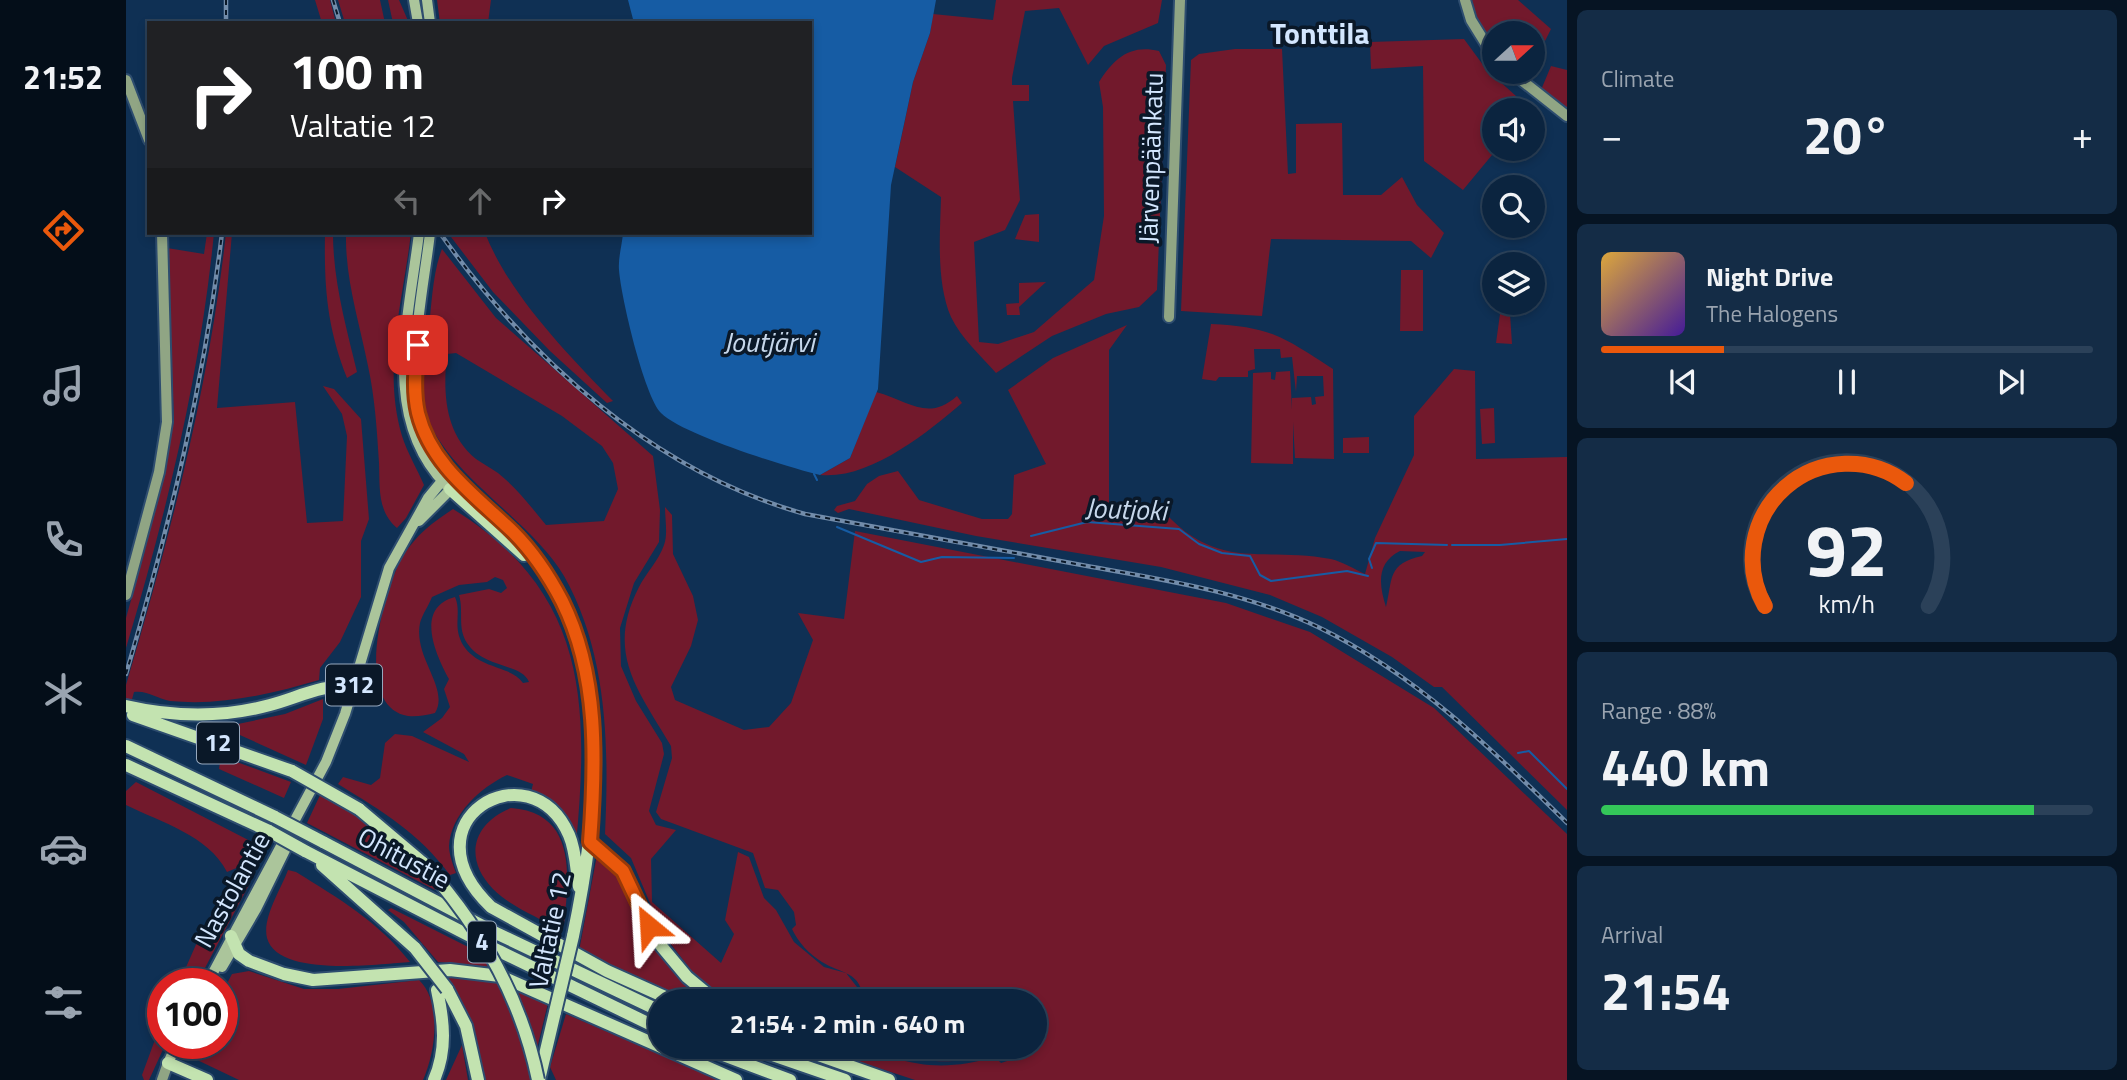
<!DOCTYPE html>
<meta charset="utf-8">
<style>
:root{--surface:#0b243f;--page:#142c46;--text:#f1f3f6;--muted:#9aa4b0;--line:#2b4159;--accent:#ea580c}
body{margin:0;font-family:"Titillium Web",sans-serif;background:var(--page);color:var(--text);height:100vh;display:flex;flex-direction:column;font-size:26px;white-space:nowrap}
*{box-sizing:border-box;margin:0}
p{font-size:23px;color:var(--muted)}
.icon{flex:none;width:38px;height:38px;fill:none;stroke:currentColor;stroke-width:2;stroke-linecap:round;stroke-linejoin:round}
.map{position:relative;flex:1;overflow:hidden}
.sheet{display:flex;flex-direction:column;gap:10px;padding:10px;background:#061423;width:560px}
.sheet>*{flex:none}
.hud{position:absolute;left:21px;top:21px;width:665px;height:214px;border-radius:0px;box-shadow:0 4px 10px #0003,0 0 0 2px var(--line);background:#202124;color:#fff;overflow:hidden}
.needle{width:46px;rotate:69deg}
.fabs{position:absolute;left:1356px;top:21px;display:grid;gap:14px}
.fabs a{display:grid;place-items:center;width:63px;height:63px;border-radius:50%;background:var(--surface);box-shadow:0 4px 10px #0003,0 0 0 2px var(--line);font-size:35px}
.speed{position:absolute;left:21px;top:968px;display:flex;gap:14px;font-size:35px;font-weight:700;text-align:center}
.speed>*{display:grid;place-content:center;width:91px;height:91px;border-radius:50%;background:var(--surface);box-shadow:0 4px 10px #0003,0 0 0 2px var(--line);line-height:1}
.speed .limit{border:10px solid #d22;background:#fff;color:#111}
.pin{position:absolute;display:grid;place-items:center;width:60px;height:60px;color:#fff;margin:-30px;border-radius:14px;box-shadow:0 4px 10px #0006}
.me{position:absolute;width:77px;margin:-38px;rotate:333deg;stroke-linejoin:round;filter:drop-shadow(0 0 5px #0008)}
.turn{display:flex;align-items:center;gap:24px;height:147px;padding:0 28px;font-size:32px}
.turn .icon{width:91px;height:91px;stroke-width:2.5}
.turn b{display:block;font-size:49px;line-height:60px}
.lanes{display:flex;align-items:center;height:66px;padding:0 28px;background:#0003;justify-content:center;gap:35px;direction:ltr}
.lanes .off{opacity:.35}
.big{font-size:52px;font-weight:700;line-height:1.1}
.sheet .card{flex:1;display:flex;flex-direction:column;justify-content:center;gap:10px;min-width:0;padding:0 24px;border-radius:10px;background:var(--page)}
.sheet .dial{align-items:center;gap:0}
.dial svg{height:182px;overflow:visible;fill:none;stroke:var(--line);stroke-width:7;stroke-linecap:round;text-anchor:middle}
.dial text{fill:var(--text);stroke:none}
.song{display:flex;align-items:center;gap:21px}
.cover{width:84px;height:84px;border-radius:10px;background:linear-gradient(135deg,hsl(40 70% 55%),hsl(260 70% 35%))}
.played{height:7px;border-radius:4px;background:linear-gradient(90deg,var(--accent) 25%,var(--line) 25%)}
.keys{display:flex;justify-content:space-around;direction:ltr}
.heat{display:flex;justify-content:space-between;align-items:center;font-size:38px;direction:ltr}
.charge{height:10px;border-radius:5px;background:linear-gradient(90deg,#34c759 88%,var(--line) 0)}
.trip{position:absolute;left:522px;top:989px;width:399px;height:70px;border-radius:35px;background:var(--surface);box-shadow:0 4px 10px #0003,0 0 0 2px var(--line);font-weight:700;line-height:70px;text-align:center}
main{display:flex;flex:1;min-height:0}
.tabs{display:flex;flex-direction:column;width:126px;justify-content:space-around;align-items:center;background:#040e19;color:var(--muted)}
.tabs .icon{width:49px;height:49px}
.tabs .active{color:var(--accent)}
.tabs b{font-size:32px;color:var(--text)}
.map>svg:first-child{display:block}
.green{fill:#72192c;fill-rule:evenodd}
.water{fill:#165ca4}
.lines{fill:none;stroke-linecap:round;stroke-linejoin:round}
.stream{stroke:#165ca4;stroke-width:2}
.secondary-casing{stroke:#2e4d6f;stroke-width:14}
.primary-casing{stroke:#2e4d6f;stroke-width:14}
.highway-casing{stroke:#2e4d6f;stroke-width:16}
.secondary{stroke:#90a584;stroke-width:10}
.primary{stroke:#abc59b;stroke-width:10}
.highway{stroke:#c3e3b0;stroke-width:12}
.rail-casing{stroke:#728caa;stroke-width:4.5}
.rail{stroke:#0a1828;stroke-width:2;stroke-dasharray:5;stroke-linecap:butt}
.highway-bridge-casing{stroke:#2e4d6f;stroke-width:16;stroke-linecap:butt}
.highway-bridge{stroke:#c3e3b0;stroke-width:12}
.route-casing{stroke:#983908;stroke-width:18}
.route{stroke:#ea580c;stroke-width:12}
.labels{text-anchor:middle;stroke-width:7;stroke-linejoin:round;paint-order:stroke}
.shield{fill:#0a1828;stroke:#97a8be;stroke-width:2}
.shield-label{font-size:24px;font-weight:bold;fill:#d3e6fe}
.street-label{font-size:26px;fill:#d3e6fe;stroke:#0a1828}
.water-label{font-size:28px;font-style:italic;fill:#c6d7eb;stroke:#0a1828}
.quarter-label{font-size:30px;font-weight:bold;fill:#d3e6fe;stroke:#0a1828}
</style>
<main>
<nav class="tabs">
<b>21:52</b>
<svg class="icon active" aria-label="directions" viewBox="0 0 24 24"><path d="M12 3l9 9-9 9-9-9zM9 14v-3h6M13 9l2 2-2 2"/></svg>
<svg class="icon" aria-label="music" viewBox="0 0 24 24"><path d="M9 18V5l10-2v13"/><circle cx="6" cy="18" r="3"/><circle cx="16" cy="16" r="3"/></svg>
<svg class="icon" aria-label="phone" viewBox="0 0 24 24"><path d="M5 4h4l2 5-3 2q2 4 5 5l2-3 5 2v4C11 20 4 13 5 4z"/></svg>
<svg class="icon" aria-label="climate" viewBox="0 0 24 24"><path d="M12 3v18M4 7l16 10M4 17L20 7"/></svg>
<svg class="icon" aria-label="car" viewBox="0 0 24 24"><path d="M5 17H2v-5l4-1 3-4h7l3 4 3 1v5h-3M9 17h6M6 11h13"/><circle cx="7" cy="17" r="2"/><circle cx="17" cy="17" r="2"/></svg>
<svg class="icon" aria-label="filters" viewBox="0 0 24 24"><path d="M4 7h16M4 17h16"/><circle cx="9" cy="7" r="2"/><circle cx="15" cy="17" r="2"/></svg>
</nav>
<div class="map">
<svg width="1441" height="1080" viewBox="0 0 1441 1080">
<rect width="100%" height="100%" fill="#0f3054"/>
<!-- green -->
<path class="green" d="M189 0H204L210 23H196Z
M212 0H254L259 23H219Z
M262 0H273L283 23H267Z
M311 0H365L362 23H314Z
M870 0H1036L1032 23 978 46 962 65 933 8 899 11 886 78V85H903V101H887L894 200 879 230 848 242 853 342 872 344 908 332 968 280 978 216 977 107 973 82C988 59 1003 44 1033 51L1040 65 1031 290 1013 307 980 314 926 336 870 373C855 356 835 338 825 317 810 282 814 234 815 197L769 167 787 82 804 33 807 14 867 20Z
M1346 0H1392L1425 29 1419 41 1407 33H1368V44L1351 18Z
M1338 39 1360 69 1390 96V110H1368V149H1371L1337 190 1298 161 1297 66 1245 69 1244 42Z
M1109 49H1156L1162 174 1170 173V124L1216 123 1217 195H1255L1276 177 1291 205 1318 233 1305 258 1285 241 1145 239 1136 316 1055 311 1065 60 1073 54Z
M1425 66 1441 70V109L1415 90Z
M913 214V242L889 239 899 215Z
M81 233H88C74 375 41 511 0 648V618L18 554 48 421 41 248 78 254Z
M100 233H106L91 408 169 402 181 523 217 521 221 436 216 414 197 386 208 389 235 419 243 519 235 541V597L214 642 194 668 193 680C145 694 96 706 44 701 32 699 21 690 8 692L5 703 0 701V685C44 536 83 388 100 233Z
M199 233H207C207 281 220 326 231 372L221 378C201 327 198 287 199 233Z
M220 233H285C277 301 256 368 276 436 281 452 291 469 298 485L280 518 271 528C251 511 254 487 253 463 251 431 249 398 242 366 233 321 219 279 220 233Z
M322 233H359C383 294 441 354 487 401L481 403 424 351 367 292Z
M316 249 370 318 527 456 534 510 533 542 508 583 494 628 495 666 510 701 536 743 538 754 523 811 530 825 550 830 525 859 526 902 595 963 608 934 599 920 612 852 623 857 638 898 650 910 668 942 698 967 720 973 731 987 732 1001H600L568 974 537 934 505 858 479 834C483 748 482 654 438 576 403 516 308 468 297 401 293 378 299 355 302 333 306 306 306 274 316 249ZM330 353 436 416 476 446 487 463 492 489 478 521 420 525C405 507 391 488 372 473 365 468 357 464 350 459 318 433 317 391 321 354Z
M1275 270H1297V331H1274Z
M920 282 893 307 894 315H881L880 304 893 303V283Z
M1374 314H1384L1386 344 1370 343Z
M1085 324C1146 327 1157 337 1207 369L1208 459 1169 458 1167 422V464L1125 463 1127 373 1145 372V379L1149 380 1150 372 1164 371 1166 410V398L1185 397 1186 405 1190 404 1189 397 1198 396 1197 376H1171L1170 392 1166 357 1155 358 1154 349H1128L1129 369 1122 371V377H1093L1090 381 1076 379Z
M1001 325 983 350V513H1039C1094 572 1137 546 1205 559 1217 562 1228 569 1239 574L1249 538 1288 455V416L1328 369 1349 371 1350 459 1441 457V810L1316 687H1308L1266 657 1196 617 1144 595 1035 567 850 536 723 509 712 513 708 510 711 506 729 501 741 484 753 476 772 471 793 500 856 519H882L886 514 888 475 920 464 882 390 927 358ZM1274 551 1299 552 1296 556C1261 564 1267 578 1260 607 1253 585 1250 563 1274 551Z
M750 392C783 401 802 422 831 396L836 403C801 433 743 480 694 475L724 458Z
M1368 408 1369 443 1356 444 1354 409Z
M1243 437V453H1217V438Z
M539 507 546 515 547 554 567 596 572 620 565 646 545 687 549 700 618 730 643 727 665 703 687 640 672 613 718 619 729 531 1100 603 1184 632 1308 708 1441 834V1080H789L689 1047C706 1046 727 1043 744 1046 751 1048 759 1056 768 1058 804 1069 833 1067 869 1057L875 1063 897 1056 893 1047 908 1046V1001H737C736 971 715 974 696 962 683 954 672 942 666 929L670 925 668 912 652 890 639 888 627 853 535 819 530 812 546 758 545 746C512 690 479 653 513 587 520 573 533 560 538 545 542 535 539 519 539 507Z
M327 509C462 592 463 703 450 845 438 823 429 801 405 792L407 784 381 775C354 788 325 814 323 846 323 854 327 865 330 873L324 875C292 832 257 812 212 784L217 777 245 785 254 778 259 743 269 734 286 736 343 762 338 754 297 732 316 718 324 707 318 689 323 679C310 655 288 608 329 597 336 613 326 626 337 645 353 670 385 665 397 683L403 682C396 663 358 669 341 643 331 627 338 612 333 595L363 589 375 593 381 588 377 580 369 577 361 582 333 585 306 597C303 605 296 615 294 623 287 658 324 688 309 713 301 715 291 717 282 716 225 706 258 588 277 556 290 535 307 522 327 509Z
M197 699V719L180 765 105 731 112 724 159 714Z
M108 761 165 782 158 798 93 769 94 762Z
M10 782 134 846 130 854 115 866 101 872C82 835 36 823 0 805V791Z
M195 793 252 830 306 881 309 890 181 823Z
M385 808C451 813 443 876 438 924 426 927 419 922 408 916 394 909 379 901 367 889 337 858 347 823 385 808Z
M471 855 494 872 511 911 585 1001H560L453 951Z
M162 870 170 872C212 898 253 922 284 962 252 964 152 978 141 938 136 918 155 889 162 870Z
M125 874 124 883 71 983H53C71 945 86 896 125 874Z
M265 908 360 956 365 967 312 962 278 922 262 910Z
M123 971 178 989H212L293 980C317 1003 309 1053 297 1080H113L67 1058 64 1052 69 1043H96V993L106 974Z
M318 977H339L375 984 406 1073 404 1080H355Z
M388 987 422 1003 410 1053Z
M440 1014 593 1080H430L424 1067Z
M37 1018V1043H40L23 1080H18L16 1075Z
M336 1045 342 1080H320Z
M753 1047H873C854 1068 777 1064 753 1047Z"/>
<!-- water -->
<path class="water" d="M502 0H810L804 33 787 82 765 185 752 389 724 458 694 475C661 467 557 435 535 413 518 395 495 297 493 270 492 258 496 245 497 233H684V23H508Z"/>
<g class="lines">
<!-- stream -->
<path class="stream" d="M688 474 691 480
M711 527 795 562 816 557 888 558
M905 536 961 522 1053 529 1073 544 1096 553 1124 556 1134 575 1145 581 1221 571 1242 576
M1326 545H1374L1441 539
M1246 568 1243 559 1250 543 1321 545
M1392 753 1403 751 1441 789"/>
<!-- secondary casing -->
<g class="secondary-casing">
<path id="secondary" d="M1339 0 1345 20 1368 57
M1385 72 1441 116
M0 80 23 140
M1043 317 1054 0
M0 595 33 472 41 422 36 233
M36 1080 42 1063"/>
</g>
<!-- primary casing -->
<g class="primary-casing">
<path id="primary" d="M288 0 292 23
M301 0 304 23
M293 233C283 317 254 417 320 485
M304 233C298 287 278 376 296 426 303 445 315 461 327 477
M293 521 320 494 326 484
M96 967 130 909 163 842
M81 984 200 762 219 714 263 568 302 498 316 481 327 477
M42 1063 51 1043"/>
</g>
<!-- highway casing -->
<g class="highway-casing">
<path id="highway" d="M327 477C354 502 385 526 407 555 490 663 473 812 447 936
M324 489 398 555
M0 706C48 717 96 718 144 705 171 698 198 683 227 687
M7 715 166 771
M0 746 149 817
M0 765 143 831
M233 809 297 863
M197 842 372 934 534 1011
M464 842 497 871 516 913 536 947 561 977 590 1001
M179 851 373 951 534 1029
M196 865 289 948
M453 887C450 870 450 851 443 835 404 746 275 821 365 907L481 971 548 1001
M105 936 113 954 123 961 158 974 187 980 324 970 374 976 610 1080
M321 989 340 1026 352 1080
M573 1046 664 1080
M620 1046 719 1080
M667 1046 763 1080
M42 1063 81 1080
M308 1080C321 1050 318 1022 311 990
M413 1080 429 1012"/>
</g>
<!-- secondary -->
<use href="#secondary" class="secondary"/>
<!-- primary -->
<use href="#primary" class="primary"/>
<!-- highway -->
<use href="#highway" class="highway"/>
<!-- rail casing -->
<g class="rail-casing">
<path id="rail" d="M100 0V23
M207 0 214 23
M314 233C403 359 528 472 679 514 773 532 867 549 961 566 1039 580 1119 592 1192 627 1289 674 1365 748 1441 823
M0 674C43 528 78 384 96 233"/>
</g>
<!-- rail -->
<use href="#rail" class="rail"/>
<!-- highway-bridge casing -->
<g class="highway-bridge-casing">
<path id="highway-bridge" d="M166 771 233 809
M149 817 197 842
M143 831 179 851
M297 863C354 926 395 996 412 1080
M289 948 321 989
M429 1012 447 936"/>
</g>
<!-- highway-bridge -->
<use href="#highway-bridge" class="highway-bridge"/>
</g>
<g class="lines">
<!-- route casing -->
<g class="route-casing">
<path id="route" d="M292 345C289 368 287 391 292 413 305 466 351 497 387 532 407 552 423 576 436 601 473 675 470 762 464 842L497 871 523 926"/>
</g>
<!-- route -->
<use href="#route" class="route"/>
</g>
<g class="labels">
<!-- shield labels -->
<g class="shield">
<rect x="200" y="664.5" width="56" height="41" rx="5"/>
<rect x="71" y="722.5" width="42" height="41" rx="5"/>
<rect x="342" y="921.5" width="28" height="41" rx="5"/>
</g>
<g class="shield-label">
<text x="228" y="693">312</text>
<text x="92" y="751">12</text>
<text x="356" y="950">4</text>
</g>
<!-- street labels -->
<g class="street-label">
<text transform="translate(1025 158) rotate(-88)" y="9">Järvenpäänkatu</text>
<text transform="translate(278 858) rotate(28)" y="9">Ohitustie</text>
<text transform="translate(106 890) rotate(-61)" y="9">Nastolantie</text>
<text transform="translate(424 930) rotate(-78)" y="9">Valtatie 12</text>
</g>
<!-- water labels -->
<g class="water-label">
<text x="643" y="352">Joutjärvi</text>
<text transform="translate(1000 509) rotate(2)" y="10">Joutjoki</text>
</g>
<!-- quarter labels -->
<g class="quarter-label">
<text x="1194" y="44">Tonttila</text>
</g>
</g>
</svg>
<div class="fabs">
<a><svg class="needle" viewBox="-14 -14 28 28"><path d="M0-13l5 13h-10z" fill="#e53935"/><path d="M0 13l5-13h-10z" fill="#9aa4b0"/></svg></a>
<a><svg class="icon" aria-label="sound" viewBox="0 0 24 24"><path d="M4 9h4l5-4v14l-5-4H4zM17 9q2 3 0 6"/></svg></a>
<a><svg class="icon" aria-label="search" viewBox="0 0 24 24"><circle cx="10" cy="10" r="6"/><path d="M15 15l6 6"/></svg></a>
<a><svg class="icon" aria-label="layers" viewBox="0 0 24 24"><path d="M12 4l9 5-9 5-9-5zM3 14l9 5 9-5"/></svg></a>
</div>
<div class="speed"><div class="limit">100</div></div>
<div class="pin" style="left:292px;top:345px;background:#d93025"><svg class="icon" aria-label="arrive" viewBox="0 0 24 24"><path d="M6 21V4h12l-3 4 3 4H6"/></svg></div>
<svg class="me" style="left:523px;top:926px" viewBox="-20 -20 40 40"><path d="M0-17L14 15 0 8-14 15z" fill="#ea580c" stroke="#fff" stroke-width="4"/></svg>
<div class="trip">21:54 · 2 min · 640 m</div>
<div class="hud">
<div class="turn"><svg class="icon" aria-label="right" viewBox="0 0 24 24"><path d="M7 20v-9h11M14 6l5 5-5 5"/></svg><div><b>100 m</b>Valtatie 12</div></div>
<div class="lanes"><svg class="icon off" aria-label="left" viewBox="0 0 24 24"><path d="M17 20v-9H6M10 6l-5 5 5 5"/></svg><svg class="icon off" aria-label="ahead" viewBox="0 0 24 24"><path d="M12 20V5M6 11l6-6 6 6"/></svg><svg class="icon" aria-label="right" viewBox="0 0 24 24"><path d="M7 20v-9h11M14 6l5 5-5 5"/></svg></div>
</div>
</div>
<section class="sheet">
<div class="card"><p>Climate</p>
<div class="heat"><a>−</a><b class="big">20°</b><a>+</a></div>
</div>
<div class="card">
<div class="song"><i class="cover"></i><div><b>Night Drive</b><p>The Halogens</p></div></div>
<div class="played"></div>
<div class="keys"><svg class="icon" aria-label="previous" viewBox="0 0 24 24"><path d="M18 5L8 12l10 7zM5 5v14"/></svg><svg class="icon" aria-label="pause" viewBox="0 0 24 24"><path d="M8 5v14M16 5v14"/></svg><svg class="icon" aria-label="next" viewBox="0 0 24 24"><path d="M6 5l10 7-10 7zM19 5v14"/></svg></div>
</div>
<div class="card dial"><svg viewBox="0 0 100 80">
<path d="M14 69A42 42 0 1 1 86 69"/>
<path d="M14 69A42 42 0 0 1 76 15" stroke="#ea580c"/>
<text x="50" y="56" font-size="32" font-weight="700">92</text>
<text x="50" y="72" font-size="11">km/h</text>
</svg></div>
<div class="card"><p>Range · 88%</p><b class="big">440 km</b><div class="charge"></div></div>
<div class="card"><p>Arrival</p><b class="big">21:54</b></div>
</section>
</main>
